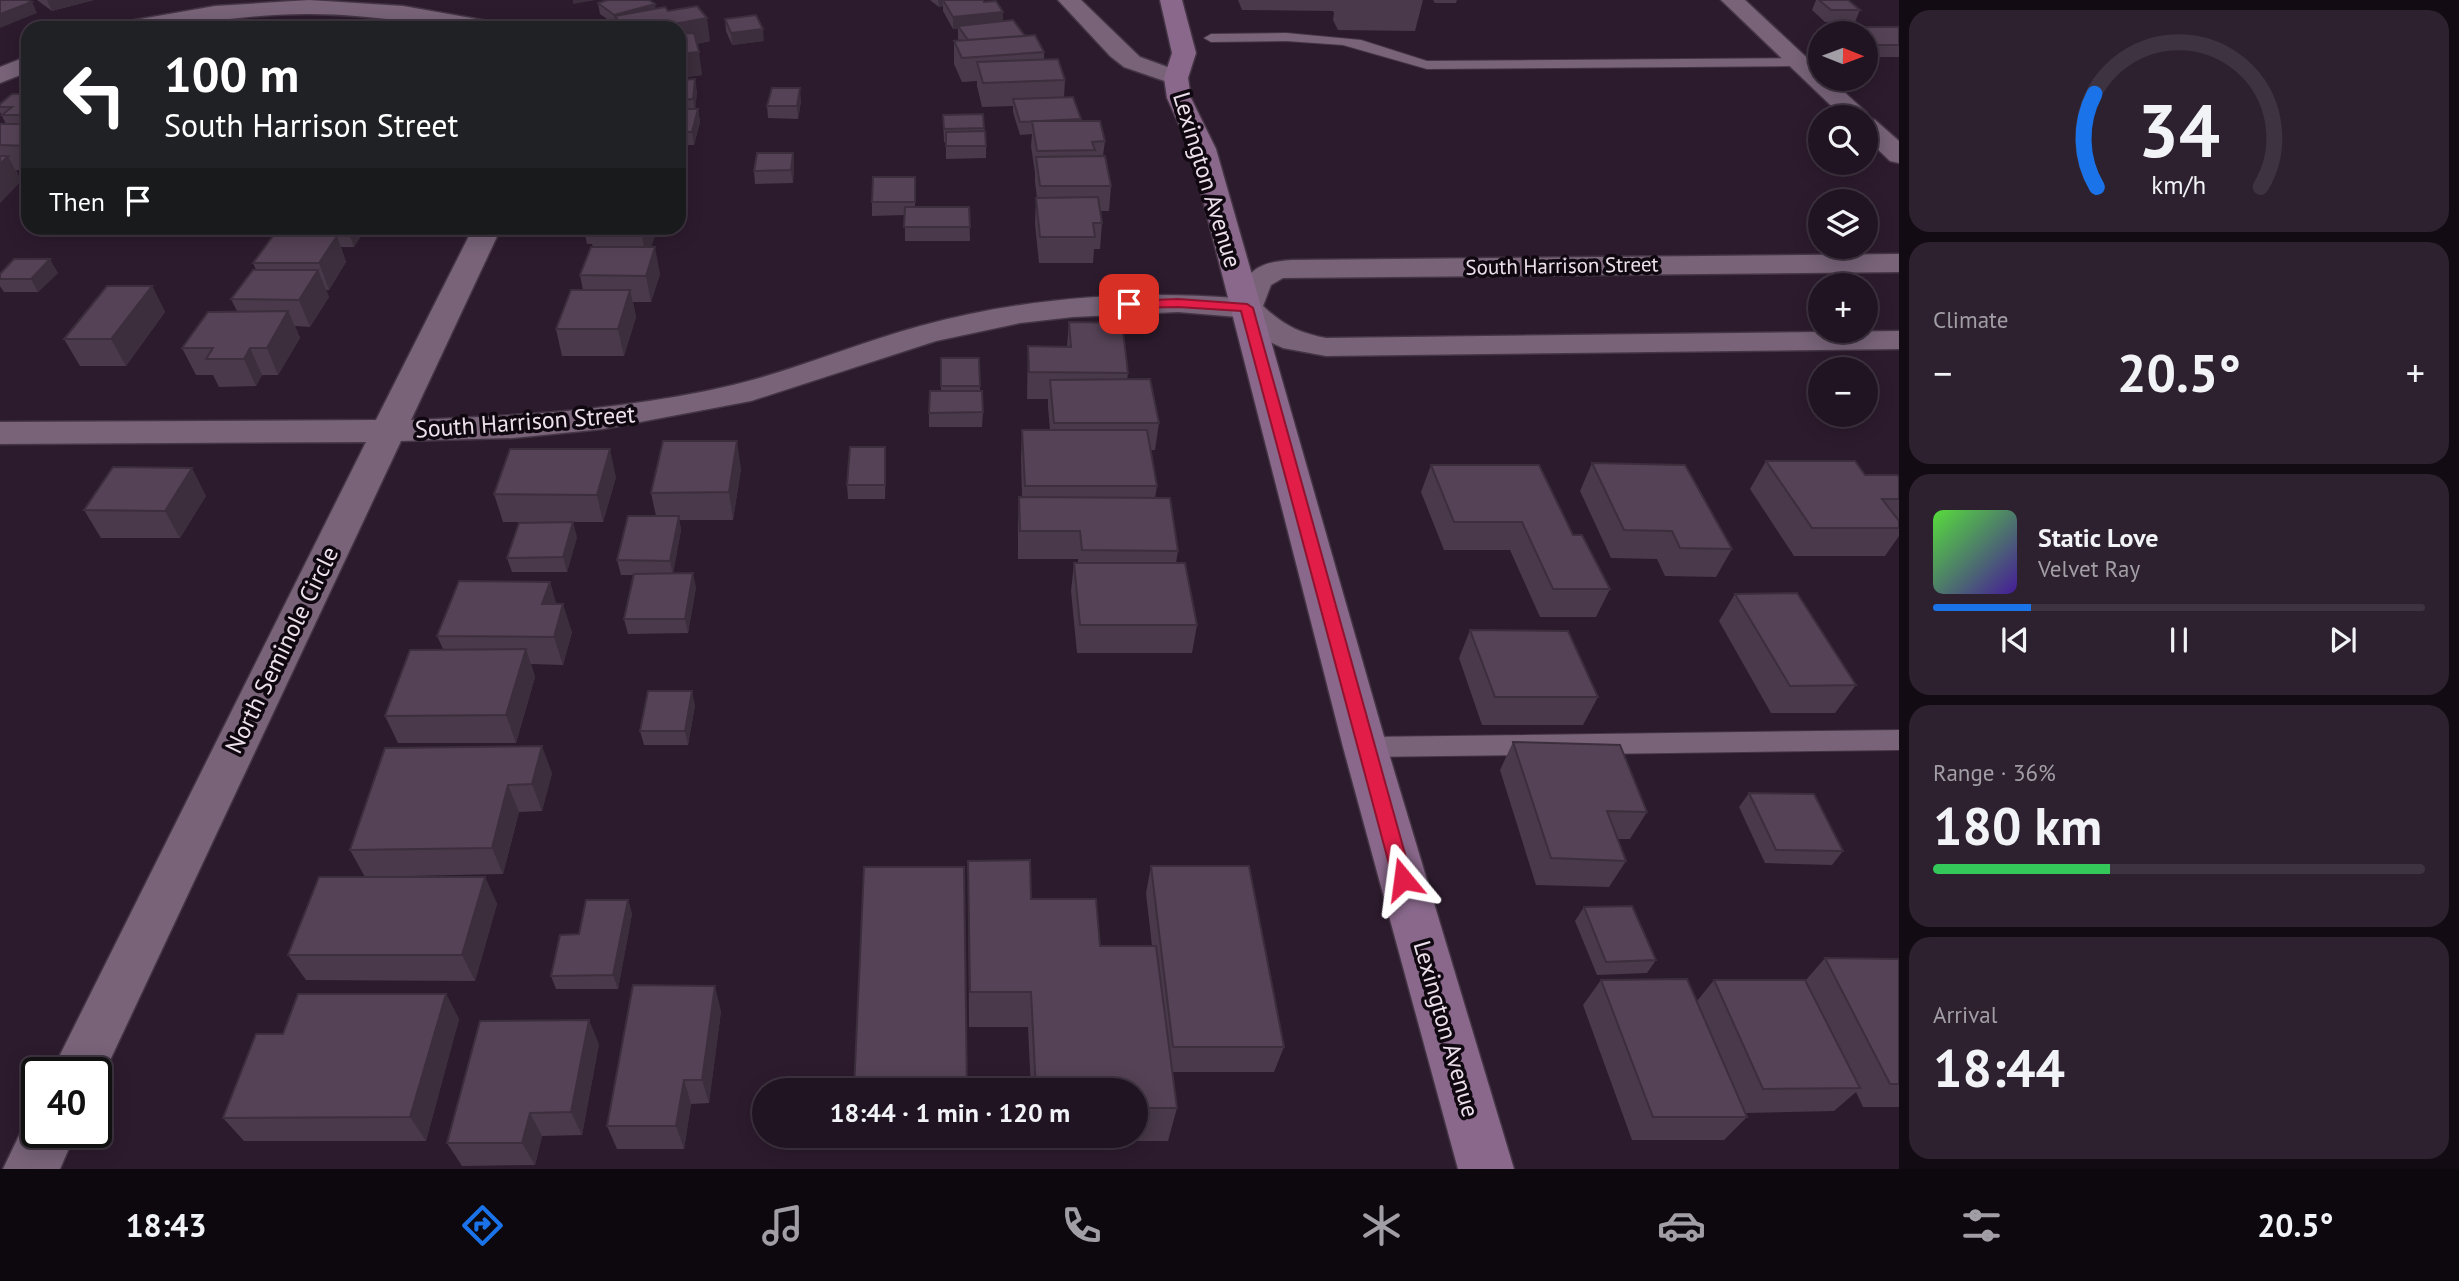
<!DOCTYPE html>
<meta charset="utf-8">
<style>
:root{--surface:#211422;--page:#2d212f;--text:#f1f3f6;--muted:#a29ea5;--line:#3e3340;--accent:#1a73e8}
body{margin:0;font-family:"PT Sans",sans-serif;background:var(--page);color:var(--text);height:100vh;display:flex;flex-direction:column;font-size:26px;white-space:nowrap}
*{box-sizing:border-box;margin:0}
p{font-size:23px;color:var(--muted)}
.icon{flex:none;width:38px;height:38px;fill:none;stroke:currentColor;stroke-width:2;stroke-linecap:round;stroke-linejoin:round}
.map{position:relative;flex:1;overflow:hidden}
.drawer{display:flex;flex-direction:column;gap:10px;padding:10px;background:#120b13;width:560px}
.drawer>*{flex:none}
.guide{position:absolute;left:21px;top:21px;width:665px;height:214px;border-radius:21px;box-shadow:0 4px 18px #0003,0 0 0 2px var(--line);background:#202124;color:#fff;overflow:hidden}
.needle{width:46px;rotate:91deg}
.buttons{position:absolute;left:1808px;top:21px;display:grid;gap:14px}
.buttons a{display:grid;place-items:center;width:70px;height:70px;border-radius:50%;background:var(--surface);box-shadow:0 4px 18px #0003,0 0 0 2px var(--line);font-size:35px}
.speed{position:absolute;left:21px;top:1057px;display:flex;gap:14px;font-size:35px;font-weight:700;text-align:center}
.speed>*{display:grid;place-content:center;width:91px;height:91px;border-radius:50%;background:var(--surface);box-shadow:0 4px 18px #0003,0 0 0 2px var(--line);line-height:1}
.speed .limit{border:4px solid #111;border-radius:10px;background:#fff;color:#111}
.pin{position:absolute;display:grid;place-items:center;width:60px;height:60px;color:#fff;margin:-30px;border-radius:14px;box-shadow:0 4px 10px #0006}
.me{position:absolute;width:77px;margin:-38px;rotate:344deg;stroke-linejoin:round;filter:drop-shadow(0 0 5px #0008)}
.turn{display:flex;align-items:center;gap:24px;height:147px;padding:0 28px;font-size:32px}
.turn .icon{width:91px;height:91px;stroke-width:2.5}
.turn b{display:block;font-size:49px;line-height:60px}
.then{display:flex;align-items:center;height:66px;padding:0 28px;background:#0003;gap:14px;font-size:26px}
.big{font-size:52px;font-weight:700;line-height:1.1}
.drawer .widget{flex:1;display:flex;flex-direction:column;justify-content:center;gap:10px;min-width:0;padding:0 24px;border-radius:21px;background:var(--page)}
.drawer .dial{align-items:center;gap:0}
.dial svg{height:182px;overflow:visible;fill:none;stroke:var(--line);stroke-width:7;stroke-linecap:round;text-anchor:middle}
.dial text{fill:var(--text);stroke:none}
.song{display:flex;align-items:center;gap:21px}
.cover{width:84px;height:84px;border-radius:10px;background:linear-gradient(135deg,hsl(110 70% 55%),hsl(260 70% 35%))}
.played{height:7px;border-radius:4px;background:linear-gradient(90deg,var(--accent) 20%,var(--line) 20%)}
.keys{display:flex;justify-content:space-around;direction:ltr}
.heat{display:flex;justify-content:space-between;align-items:center;font-size:38px;direction:ltr}
.charge{height:10px;border-radius:5px;background:linear-gradient(90deg,#34c759 36%,var(--line) 0)}
.trip{position:absolute;left:752px;top:1078px;width:396px;height:70px;border-radius:35px;background:var(--surface);box-shadow:0 4px 18px #0003,0 0 0 2px var(--line);font-weight:700;line-height:70px;text-align:center}
.tab-bar{display:flex;height:112px;justify-content:space-around;align-items:center;background:#0d080e;color:var(--muted)}
.tab-bar .icon{width:49px;height:49px}
.tab-bar .active{color:var(--accent)}
.tab-bar b{font-size:32px;color:var(--text)}
main{display:flex;flex:1;min-height:0}
.map>svg:first-child{display:block}
.lines{fill:none;stroke-linecap:round;stroke-linejoin:round}
.lane-casing{stroke:#443544;stroke-width:2}
.street-casing{stroke:#443544;stroke-width:3}
.secondary-casing{stroke:#443544;stroke-width:3}
.lane{fill:#786379;fill-rule:evenodd}
.street{fill:#786379;fill-rule:evenodd}
.secondary{fill:#89688b;fill-rule:evenodd}
.wall{fill:#49394a}
.shaded-wall{fill:#3c2e3c}
.building{fill:#554256;stroke:#3c2e3c;stroke-width:2}
.route{fill:#e11d48;stroke:#92132f;stroke-width:2}
.labels{text-anchor:middle;stroke-width:7;stroke-linejoin:round;paint-order:stroke}
.far-street-label{font-size:21px;fill:#ece0ec;stroke:#100810}
.street-label{font-size:24px;fill:#ece0ec;stroke:#100810}
</style>
<main>
<div class="map">
<svg width="1899" height="1169" viewBox="0 0 1899 1169">
<rect width="100%" height="100%" fill="#2c1b2d"/>
<g class="lines">
<!-- lane casing -->
<g class="lane-casing">
<path id="lane" d="M1286 33 1361 40 1427 61 1796 58 1803 62 1796 66 1427 69 1343 45 1286 41 1211 42 1204 38 1211 34Z
M1899 730V750L1365 757 1356 754 1352 747 1356 740 1365 737Z"/>
</g>
<!-- street casing -->
<g class="street-casing">
<path id="street" d="M309 0 403 6 488 21 496 23 499 28C436 28 375 14 311 14 246 13 183 28 118 28L121 23 129 21 215 6Z
M1058 0H1081L1140 57 1184 73 1188 78 1184 83 1176 85 1124 67 1110 56Z
M1721 0H1745L1820 70V79H1830L1866 112 1869 118 1875 120 1899 141V163L1890 161 1866 138V117H1843Z
M28 56V72L0 83V67Z
M473 228H501L411 420C519 416 627 410 733 385 796 370 857 343 920 326 1022 298 1130 290 1236 298 1248 269 1260 262 1292 260L1899 254V272L1283 278 1271 285 1263 306C1283 325 1299 333 1326 338L1899 331V349L1326 356 1283 348 1261 338 1238 317 1178 312 1073 317 1020 323 936 341 751 401 603 429 513 438 401 441 96 1090V1073H51L366 442 0 444V422L376 420Z
M37 1110V1132H76L60 1169H3L30 1113Z"/>
</g>
<!-- secondary casing -->
<g class="secondary-casing">
<path id="secondary" d="M1160 0H1182L1196 53 1188 78 1191 98 1216 149 1387 747 1514 1169H1458L1343 747 1190 149 1167 98 1164 78 1172 53Z"/>
</g>
<!-- lane -->
<use href="#lane" class="lane"/>
<!-- street -->
<use href="#street" class="street"/>
<!-- secondary -->
<use href="#secondary" class="secondary"/>
</g>
<!-- wall -->
<path class="wall" d="M37 0H94L52 11Z
M930 0H983L1003 21 1025 36 1044 52V60L1065 80 1064 97 1081 119V121L1105 141 1103 156 1111 186 1109 211H1100L1102 223 1100 249H1094L1093 263H1039L1035 224 1036 198H1037L1035 182V173L1031 146 1032 134 1020 135 1013 112V106L982 107 977 86V81L962 82 954 64V41H959L958 38V29H953L943 11V6L939 7Z
M1238 0H1423L1415 31 1338 30 1333 20 1334 13 1333 11 1242 10Z
M1433 0H1457L1456 3H1435Z
M1816 0H1848L1860 10 1855 22H1825L1812 10Z
M598 3 668 11 710 41 697 44 702 75 679 78V28H618L617 26 600 14Z
M725 19 764 41 732 45 726 31Z
M1844 27H1899V57H1866V33H1841Z
M679 80 697 91 695 109H698L700 122 694 145H687L688 154 680 177 682 186 679 194Z
M28 94V170H16L21 181 0 203V124H6L0 112V104Z
M801 101 798 119 768 118 767 106Z
M983 114 986 146V158L946 159V142H944L943 115Z
M793 153 794 166 793 183 755 184 754 171Z
M915 177V207H969L970 241H905V215L872 216V202Z
M284 228H366L354 247H341L346 262 329 290H326L329 297 310 327 295 326 300 338 278 375H262L256 386 219 387 213 375H196L182 348 237 311 231 299 256 270 253 263 288 236Z
M584 228H658L651 247 660 274 651 302H633L636 317 624 356H562L556 329 583 290 580 275 593 247 592 244H587Z
M58 273 38 292H4L0 286V274Z
M152 286 165 312 126 366H80L64 339Z
M1069 322 1128 373 1127 380 1159 423 1155 450H1151L1157 486 1155 498 1178 551 1176 563 1197 625 1192 653H1077L1071 591 1074 563H1078V559H1018V525L1019 497H1022L1021 458 1022 430H1050L1048 407V399H1027L1028 346H1067Z
M941 358H979L980 391 983 412 982 427H929V413L941 391Z
M886 461 885 499H848L847 485Z
M1766 461 1865 475 1899 477V536L1885 556H1794L1750 489Z
M1592 463 1732 549 1716 577 1665 576 1657 559 1611 558 1580 491Z
M1431 465 1573 535 1610 589 1596 617H1540L1510 550H1444L1421 492Z
M741 469 733 520H679L681 530 673 573 696 587 688 633 628 634 624 619 633 575H621L617 560 656 516 651 493Z
M616 477 603 522H503L494 494Z
M206 496 180 538H101L84 510Z
M577 537 567 572H512L507 558Z
M550 582 556 604 572 632 563 665 531 664 535 677 516 743H398L385 716 443 649 437 636Z
M1735 594 1856 685 1835 713H1771L1719 621Z
M1470 630 1598 697 1583 725H1482L1459 658Z
M695 705 688 745H644L640 731Z
M1513 742 1647 812 1630 839H1618L1626 861 1609 887 1536 885 1500 770Z
M385 748 552 773 542 811 519 812 503 874 365 877 350 850Z
M1749 793 1843 851 1832 865 1765 863 1739 807Z
M968 861 1031 899 1100 946H1152L1146 893 1151 866 1284 1047 1274 1072H1172L1177 1108 1168 1141H1033V1136H1136V1090H1031L1028 1027H969Z
M485 877 497 904 475 981 306 980 288 955Z
M628 900 632 914 618 989H556L551 976 579 934Z
M1584 907 1656 960 1647 973 1597 975 1575 921Z
M1825 958 1899 959V1107H1863L1856 1092 1834 1111 1745 1113 1747 1117 1724 1140H1632L1583 1005 1601 980 1697 1001 1714 980H1806Z
M446 994 459 1019 426 1141H244L223 1118 283 1034Z
M721 1011 709 1103 691 1104 684 1149H617L607 1126Z
M599 1044 582 1135 542 1136 535 1165 462 1166 447 1143Z
M856 1136H967V1141H857Z"/>
<!-- shaded-wall -->
<path class="shaded-wall" d="M47 0H94L52 11Z
M573 0H596L573 4Z
M938 0H943V6L939 7Z
M32 2 37 13 0 28V14Z
M655 4 657 16H615L617 26 616 27 614 15Z
M1003 12V24L958 26V29H953V17Z
M707 18 710 41 679 47V28H652Z
M763 29 764 41 732 45 731 33Z
M699 52 702 75 679 78V54Z
M695 79 697 91 695 112 693 99Z
M800 88 801 101 798 119 797 106Z
M698 109 700 122 694 145 692 132Z
M685 130 688 154 681 177 679 164V146Z
M793 153 794 166 793 183 791 170Z
M8 156 21 181 0 203V164Z
M679 169 682 186 679 194Z
M347 228H366L354 247Z
M644 228H658L646 261 642 235Z
M337 236 346 262 329 290 319 263Z
M655 247 660 274 651 302 646 276Z
M50 259 58 273 38 292 31 279Z
M318 270 329 297 310 327 299 300Z
M152 286 165 312 126 366 111 339Z
M630 290 636 317 624 356 618 329Z
M288 311 300 338 278 375 267 348Z
M250 348 262 375 256 386 244 359Z
M737 441 741 469 733 520 729 492Z
M610 449 616 477 603 522 597 495Z
M192 468 206 496 180 538 165 511Z
M679 516 681 530 673 575 670 561Z
M573 522 577 537 567 572 563 557Z
M693 573 696 587 688 633 685 619Z
M550 582 558 610 542 604Z
M563 604 572 632 563 665 554 637Z
M526 649 535 677 516 743 506 715Z
M692 691 695 705 688 745 685 731Z
M542 746 552 773 542 811 532 784Z
M508 785 519 812 503 874 492 848Z
M485 877 497 904 475 981 462 955Z
M628 900 632 914 618 989 613 975Z
M715 986 721 1011 709 1103 702 1080Z
M446 994 459 1019 426 1141 410 1117Z
M589 1020 599 1044 582 1135 571 1112Z
M684 1080 691 1104 684 1149 676 1126Z
M530 1113 542 1136 535 1165 522 1143Z"/>
<!-- building -->
<path class="building" d="M0 0H27L32 2 0 14Z
M608 0H649L655 4 614 15 598 3Z
M943 0H983L984 2 996 1 1003 12 953 17Z
M1819 0H1848L1860 10H1831Z
M697 6 707 18 652 28H624L615 16 665 7 668 11Z
M756 15 763 29 731 33 725 19Z
M1013 20 1025 36 968 40 958 26Z
M279 24H325L321 28H276Z
M1844 27H1899V45H1866V33H1850Z
M694 33 699 52 679 54V34Z
M1035 35 1044 52 962 58 954 41Z
M1058 59 1065 80 983 83 977 62Z
M695 79 693 99 679 100V80Z
M772 88H800L797 106H767Z
M12 94H28V115H2L12 107H0V104Z
M1073 97 1081 119 1020 122 1013 99Z
M679 109H698L692 132H685V130H679Z
M983 114 984 128 944 129 943 115Z
M1032 121H1100L1105 141 1092 142 1095 150 1037 151Z
M0 124H28V146L0 145Z
M679 130H685L679 146Z
M985 131 986 146H946V132Z
M757 153H793L791 170 754 171Z
M0 156H8L0 164Z
M1105 156 1111 186H1040L1036 157Z
M873 177H915V202H872Z
M1098 197 1102 223H1093L1095 237H1040L1036 198Z
M905 207H969L970 227H904Z
M593 228H644L642 235 590 234Z
M273 236H337L319 263H253Z
M591 247H655L646 276 580 275Z
M14 259H50L31 279H0V274Z
M253 270H318L299 300 231 299Z
M107 286H152L111 339H64Z
M571 290H630L618 329H556Z
M288 311 267 348H250L244 359H206L213 348H182L208 312Z
M1069 322 1122 323 1128 373 1029 372 1028 346 1071 347Z
M941 358H979L980 386H941Z
M1150 379 1159 423H1054L1050 380Z
M930 391H982L983 412 929 413Z
M1022 430H1147L1157 486H1025Z
M663 441H737L729 492 651 493Z
M850 447H885V485H847Z
M510 449H610L597 495 494 494Z
M1766 461H1855L1865 475H1897L1899 477V499H1882L1899 521V528H1812Z
M1592 463 1685 465 1732 549 1680 548 1672 531 1624 530Z
M1431 465H1539L1573 535H1582L1610 589H1553L1522 522H1454Z
M113 467 192 468 165 511 84 510Z
M1019 497 1170 498 1178 551 1082 550 1080 531H1020Z
M628 516H679L670 561 617 560Z
M573 522 563 557 507 558 519 523Z
M1074 563H1185L1197 625H1080Z
M693 573 685 619H624L634 574Z
M459 581 550 582 542 604H563L554 637 437 636Z
M1797 593 1856 685 1790 686 1735 594Z
M1470 630 1568 631 1598 697H1495Z
M526 649 506 715 385 716 410 650Z
M648 691H692L685 731H640Z
M1513 742 1620 745 1647 812 1607 811 1626 861 1551 858Z
M542 746 532 784 508 785 492 848 350 850 385 748Z
M1749 793 1814 794 1843 851 1776 850Z
M1030 860 1031 899H1096L1100 946H1156L1177 1108H1136V1090H1036L1031 992H970L968 861Z
M1151 866H1249L1284 1047H1173Z
M864 867H964L967 1090H854Z
M319 877H485L462 955H288Z
M586 900H628L613 975 551 976 560 935 579 934Z
M1632 906 1656 960 1606 962 1584 907Z
M1825 958 1899 959V1084H1890Z
M1687 979 1747 1117H1653L1601 980Z
M1714 980H1805L1860 1088 1763 1089Z
M633 985 715 986 702 1080H684L676 1126H607Z
M298 994H446L410 1117 223 1118 256 1034H283Z
M589 1020 571 1112 530 1113 522 1143H447L480 1021Z"/>
<!-- route -->
<path class="route" d="M1178 299 1247 304 1253 308 1412 879 1410 885 1403 888 1396 885 1393 879 1241 311 1178 307 1129 308 1123 304 1129 301Z"/>
<g class="labels">
<!-- far-street labels -->
<g class="far-street-label">
<text transform="translate(1562 266) rotate(-1)" y="7">South Harrison Street</text>
</g>
<!-- street labels -->
<g class="street-label">
<text transform="translate(1207 180) rotate(73)" y="8">Lexington Avenue</text>
<text transform="translate(525 422) rotate(-4)" y="8">South Harrison Street</text>
<text transform="translate(282 650) rotate(-64)" y="8">North Seminole Circle</text>
<text transform="translate(1446 1029) rotate(74)" y="8">Lexington Avenue</text>
</g>
</g>
</svg>
<div class="buttons">
<a><svg class="needle" viewBox="-14 -14 28 28"><path d="M0-13l5 13h-10z" fill="#e53935"/><path d="M0 13l5-13h-10z" fill="#a29ea5"/></svg></a>
<a><svg class="icon" aria-label="search" viewBox="0 0 24 24"><circle cx="10" cy="10" r="6"/><path d="M15 15l6 6"/></svg></a>
<a><svg class="icon" aria-label="layers" viewBox="0 0 24 24"><path d="M12 4l9 5-9 5-9-5zM3 14l9 5 9-5"/></svg></a>
<a>+</a>
<a>−</a>
</div>
<div class="speed"><div class="limit">40</div></div>
<div class="pin" style="left:1129px;top:304px;background:#d93025"><svg class="icon" aria-label="arrive" viewBox="0 0 24 24"><path d="M6 21V4h12l-3 4 3 4H6"/></svg></div>
<svg class="me" style="left:1403px;top:879px" viewBox="-20 -20 40 40"><path d="M0-17L14 15 0 8-14 15z" fill="#e11d48" stroke="#fff" stroke-width="4"/></svg>
<div class="trip">18:44 · 1 min · 120 m</div>
<div class="guide">
<div class="turn"><svg class="icon" aria-label="left" viewBox="0 0 24 24"><path d="M17 20v-9H6M10 6l-5 5 5 5"/></svg><div><b>100 m</b>South Harrison Street</div></div>
<div class="then">Then<svg class="icon" aria-label="arrive" viewBox="0 0 24 24"><path d="M6 21V4h12l-3 4 3 4H6"/></svg></div>
</div>
</div>
<section class="drawer">
<div class="widget dial"><svg viewBox="0 0 100 80">
<path d="M14 69A42 42 0 1 1 86 69"/>
<path d="M14 69A42 42 0 0 1 13 28" stroke="#1a73e8"/>
<text x="50" y="56" font-size="32" font-weight="700">34</text>
<text x="50" y="72" font-size="11">km/h</text>
</svg></div>
<div class="widget"><p>Climate</p>
<div class="heat"><a>−</a><b class="big">20.5°</b><a>+</a></div>
</div>
<div class="widget">
<div class="song"><i class="cover"></i><div><b>Static Love</b><p>Velvet Ray</p></div></div>
<div class="played"></div>
<div class="keys"><svg class="icon" aria-label="previous" viewBox="0 0 24 24"><path d="M18 5L8 12l10 7zM5 5v14"/></svg><svg class="icon" aria-label="pause" viewBox="0 0 24 24"><path d="M8 5v14M16 5v14"/></svg><svg class="icon" aria-label="next" viewBox="0 0 24 24"><path d="M6 5l10 7-10 7zM19 5v14"/></svg></div>
</div>
<div class="widget"><p>Range · 36%</p><b class="big">180 km</b><div class="charge"></div></div>
<div class="widget"><p>Arrival</p><b class="big">18:44</b></div>
</section>
</main>
<nav class="tab-bar">
<b>18:43</b>
<svg class="icon active" aria-label="directions" viewBox="0 0 24 24"><path d="M12 3l9 9-9 9-9-9zM9 14v-3h6M13 9l2 2-2 2"/></svg>
<svg class="icon" aria-label="music" viewBox="0 0 24 24"><path d="M9 18V5l10-2v13"/><circle cx="6" cy="18" r="3"/><circle cx="16" cy="16" r="3"/></svg>
<svg class="icon" aria-label="phone" viewBox="0 0 24 24"><path d="M5 4h4l2 5-3 2q2 4 5 5l2-3 5 2v4C11 20 4 13 5 4z"/></svg>
<svg class="icon" aria-label="climate" viewBox="0 0 24 24"><path d="M12 3v18M4 7l16 10M4 17L20 7"/></svg>
<svg class="icon" aria-label="car" viewBox="0 0 24 24"><path d="M5 17H2v-5l4-1 3-4h7l3 4 3 1v5h-3M9 17h6M6 11h13"/><circle cx="7" cy="17" r="2"/><circle cx="17" cy="17" r="2"/></svg>
<svg class="icon" aria-label="filters" viewBox="0 0 24 24"><path d="M4 7h16M4 17h16"/><circle cx="9" cy="7" r="2"/><circle cx="15" cy="17" r="2"/></svg>
<b>20.5°</b>
</nav>
